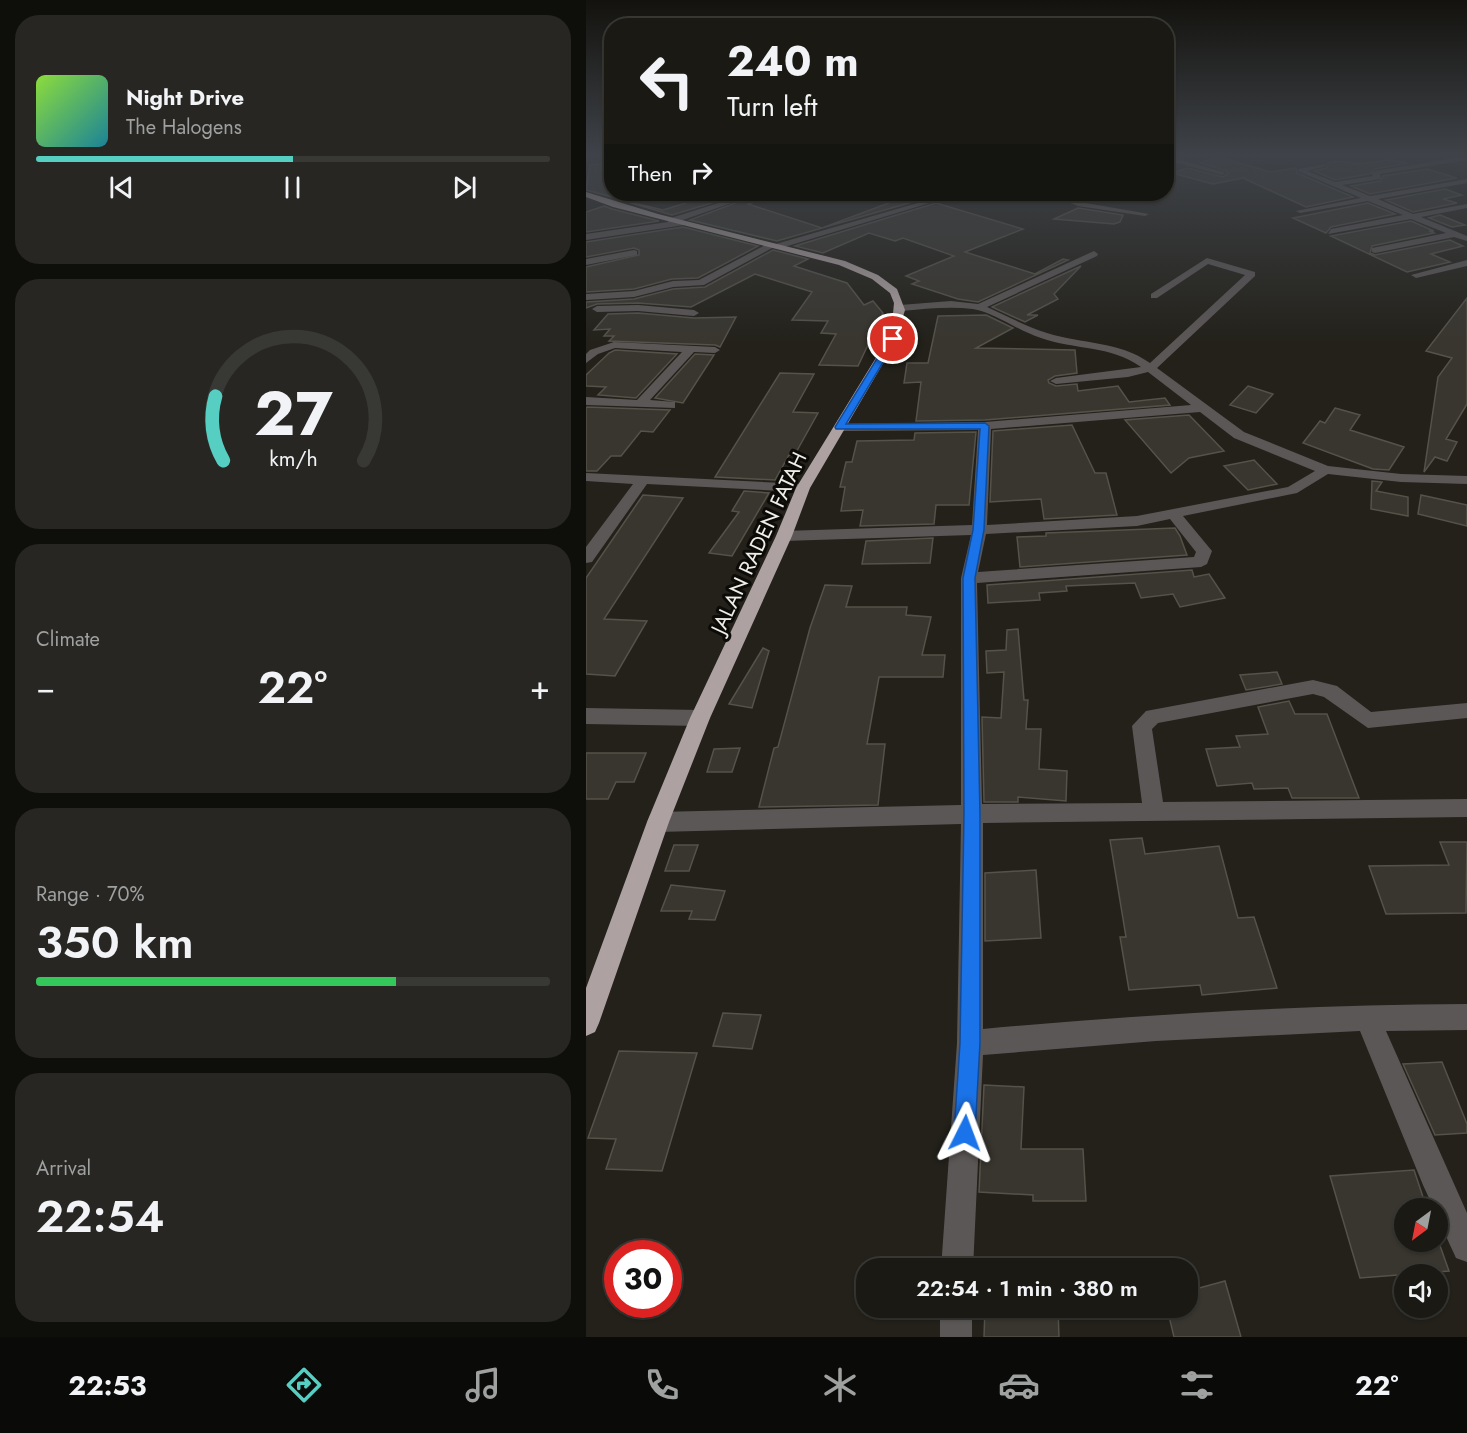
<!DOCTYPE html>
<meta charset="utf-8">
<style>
:root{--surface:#1a1914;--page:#272622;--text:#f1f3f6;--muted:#9fa0a0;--line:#383834;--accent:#56cec2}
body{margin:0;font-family:Jost,sans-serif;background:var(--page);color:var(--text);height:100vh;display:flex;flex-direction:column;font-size:22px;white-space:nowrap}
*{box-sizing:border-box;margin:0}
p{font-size:20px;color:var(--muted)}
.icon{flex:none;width:33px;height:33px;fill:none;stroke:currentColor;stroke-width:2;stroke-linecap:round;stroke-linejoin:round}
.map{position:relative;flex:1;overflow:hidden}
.side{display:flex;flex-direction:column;gap:15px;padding:15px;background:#0e0e0b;width:586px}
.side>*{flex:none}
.top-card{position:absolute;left:18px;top:18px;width:570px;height:183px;border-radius:24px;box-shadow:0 2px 4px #0004,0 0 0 2px var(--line);background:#1a1914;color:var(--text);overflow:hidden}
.needle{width:39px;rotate:212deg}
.fabs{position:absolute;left:808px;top:1198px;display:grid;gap:12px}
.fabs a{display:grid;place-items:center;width:54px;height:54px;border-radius:50%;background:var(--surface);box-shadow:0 2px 4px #0004,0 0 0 2px var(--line);font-size:30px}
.speed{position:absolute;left:18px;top:1240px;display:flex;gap:12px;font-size:30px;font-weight:700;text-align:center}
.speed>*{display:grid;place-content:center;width:78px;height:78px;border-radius:50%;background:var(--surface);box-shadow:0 2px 4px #0004,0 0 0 2px var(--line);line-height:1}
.speed .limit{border:9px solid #d22;background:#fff;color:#111}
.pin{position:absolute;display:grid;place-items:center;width:51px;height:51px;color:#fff;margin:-26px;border:3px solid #fff;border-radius:50%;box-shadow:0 2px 6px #0007}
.me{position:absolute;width:66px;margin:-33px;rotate:3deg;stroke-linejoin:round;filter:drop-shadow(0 0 4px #0008)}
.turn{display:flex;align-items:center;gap:21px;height:126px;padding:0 24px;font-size:27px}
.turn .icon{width:78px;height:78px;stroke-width:2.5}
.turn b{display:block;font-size:42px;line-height:51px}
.then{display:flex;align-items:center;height:57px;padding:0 24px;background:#0003;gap:12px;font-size:22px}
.big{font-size:45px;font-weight:600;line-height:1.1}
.side .widget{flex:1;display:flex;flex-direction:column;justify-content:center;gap:9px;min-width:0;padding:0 21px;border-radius:24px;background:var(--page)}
.side .dial{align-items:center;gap:0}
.dial svg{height:156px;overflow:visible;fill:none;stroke:var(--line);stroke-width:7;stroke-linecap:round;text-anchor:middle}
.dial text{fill:var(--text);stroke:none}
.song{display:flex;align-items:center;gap:18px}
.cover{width:72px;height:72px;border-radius:9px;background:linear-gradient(135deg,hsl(90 70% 55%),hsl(190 70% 35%))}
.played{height:6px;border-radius:3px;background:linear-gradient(90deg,var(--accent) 50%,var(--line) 50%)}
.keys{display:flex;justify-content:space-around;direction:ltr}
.heat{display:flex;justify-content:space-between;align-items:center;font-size:33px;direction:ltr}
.charge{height:9px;border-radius:4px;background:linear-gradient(90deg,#34c759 70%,var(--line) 0)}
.trip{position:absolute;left:270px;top:1258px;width:342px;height:60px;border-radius:24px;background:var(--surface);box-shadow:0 2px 4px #0004,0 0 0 2px var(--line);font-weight:600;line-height:60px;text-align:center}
.tabs{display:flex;height:96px;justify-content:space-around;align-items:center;background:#0a0a08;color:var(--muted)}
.tabs .icon{width:42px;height:42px}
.tabs .selected{color:var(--accent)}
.tabs b{font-size:27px;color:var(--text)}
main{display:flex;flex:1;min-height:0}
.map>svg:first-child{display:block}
.building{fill:#39362f;stroke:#55524a;stroke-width:1.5}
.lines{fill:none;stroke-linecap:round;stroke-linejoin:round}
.street{fill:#5c5757;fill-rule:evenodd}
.highway{fill:#ada1a2;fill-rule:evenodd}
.route{fill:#1a73e8;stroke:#114b97;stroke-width:1.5}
.labels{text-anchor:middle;stroke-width:6;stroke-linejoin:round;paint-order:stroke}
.street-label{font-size:21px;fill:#f0eee9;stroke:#0c0b08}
</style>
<main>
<section class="side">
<div class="widget">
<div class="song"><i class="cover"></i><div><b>Night Drive</b><p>The Halogens</p></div></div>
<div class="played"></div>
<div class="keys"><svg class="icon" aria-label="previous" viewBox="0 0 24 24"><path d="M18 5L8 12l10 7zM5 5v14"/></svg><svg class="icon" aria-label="pause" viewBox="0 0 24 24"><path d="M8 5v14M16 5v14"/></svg><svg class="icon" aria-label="next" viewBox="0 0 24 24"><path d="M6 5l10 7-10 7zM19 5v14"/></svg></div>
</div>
<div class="widget dial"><svg viewBox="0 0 100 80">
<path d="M14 69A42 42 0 1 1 86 69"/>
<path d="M14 69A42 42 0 0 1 10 36" stroke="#56cec2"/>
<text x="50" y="56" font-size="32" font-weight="700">27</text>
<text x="50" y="72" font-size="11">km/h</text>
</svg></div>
<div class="widget"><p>Climate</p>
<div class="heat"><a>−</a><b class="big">22°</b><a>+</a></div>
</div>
<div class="widget"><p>Range · 70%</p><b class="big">350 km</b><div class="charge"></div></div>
<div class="widget"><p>Arrival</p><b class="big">22:54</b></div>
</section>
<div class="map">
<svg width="881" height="1337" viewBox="0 0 881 1337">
<rect width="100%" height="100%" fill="#23211a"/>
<!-- building -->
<path class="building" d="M631 157 685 172 710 168 711 173 767 197 720 207 657 178 627 184 586 173 601 168 637 177 642 174 641 171 614 163Z
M804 160 823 163 789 169 783 174 749 180 728 171 741 168 742 163 753 161 772 164Z
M26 163V197L0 190 4 165Z
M841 169 871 178 784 194 765 186 795 181 797 176Z
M859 189 876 195 857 199 871 203 827 212 800 200Z
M129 194H155L86 215 35 200 77 210Z
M173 194H181L182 198 162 204 236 228 324 195 337 199 191 241 104 220Z
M350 203 437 229 379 252 449 274 477 259 482 260 392 302 372 299 326 284 333 281 320 276 368 256 317 238 309 241 283 233 237 253 209 246Z
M782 203 809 214 745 227 740 233 707 218Z
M18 206 26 209 73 221 0 232V212Z
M492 208 537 215 534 222 528 224 468 219Z
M854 215 879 225 866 227 843 218Z
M825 221 848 231H843L848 233 786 246 784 253 789 255 864 240 877 246 845 254 864 262 821 272 745 236Z
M97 227 172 246 112 278 86 279 48 289 0 292V267L53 255V250L48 248 0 257V242Z
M187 250 222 259 208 266 261 283 278 305 287 301 297 313 272 366 233 365 250 334 235 333 242 321 206 320 226 292 169 274 105 307 52 303 11 304 0 308V302L48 299 87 289 119 287Z
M495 266 468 294 472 299 441 315H452L439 322 406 307Z
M881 298V404L860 439 871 442 861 461 849 457 838 472 852 377 866 358 840 351Z
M52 313 108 318 150 317 134 347 129 345 23 341 28 336H18L24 329 8 330 22 314Z
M400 315 427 328 390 348 489 350 491 373 469 376 462 380 463 383 470 386 491 384 492 391 532 386 543 402 579 398 584 405 399 420 330 421 335 382 318 383 321 363H342L352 316Z
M29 350 91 354 50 398 12 395 20 387 0 386V375L23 353Z
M109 354 128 355 97 403 69 398Z
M194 373 228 374 207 412 232 413 208 456 203 455 189 480 129 477Z
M662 386 687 394 670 413 644 405Z
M0 408 1 407 84 410 67 432 55 431 35 456H25L11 471H0Z
M749 408 774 415 764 430 818 447 803 470 787 469 717 443 734 421 739 423Z
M603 415 638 451 603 458 585 473 539 420Z
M486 425 509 473H520L531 515 458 519 455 499 404 502 407 431Z
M390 432 383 505H350L348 524 274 526 277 510 255 511 259 487H254L260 462H266L271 441 328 440 329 433Z
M668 460 691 484 662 490 638 466Z
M786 481 796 482 790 491 822 497V516L785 509Z
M158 491 183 493 146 556 123 553 153 512 146 511Z
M57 495 97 498 18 619 61 621 29 676 0 674V578Z
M835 495 881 505V526L832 514Z
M589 528 594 536 601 555 434 567 431 537 460 536V533Z
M347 538 344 563 276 564 280 541Z
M606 570 608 577 623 574 639 598 594 607 587 594 555 598 549 583 480 586 481 591 453 593 454 600 402 603 401 585Z
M239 585 266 586 260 607H321L320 615 345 617 336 655H359L357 677H293L281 744H299L292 805 173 807 188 748 192 747 224 628Z
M432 629 438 700H442L440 729H455L453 769 481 771 480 801 432 797V802H398L396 717 415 718 418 672 401 673 400 651 420 650 421 630Z
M177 648 183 651 166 708 143 704Z
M691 672 696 684 660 690 654 675Z
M703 701 709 714H741L773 798H706L702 788 668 789 666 783 631 786 620 749 654 747 650 736 682 734 672 707Z
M154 748 146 772H121L128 749Z
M0 753H60L48 782H30L22 799H0Z
M556 838 559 854 633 846 652 918 668 917 691 988 616 995 614 985 543 990 534 937H540L524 840Z
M854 842H881L880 913 800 914 783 866 863 865Z
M88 845H112L103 871H79Z
M450 870 455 938 399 941V873Z
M85 885 139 891 129 920 103 919 106 911H75Z
M137 1013 175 1015 166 1049 127 1046Z
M33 1051 111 1053 76 1171 20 1169 30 1139 2 1138Z
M856 1062 881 1124V1133L849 1135 817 1064Z
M398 1085 438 1087 435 1149H497L500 1201H447V1195L393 1192Z
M828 1170 841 1209H819V1242H852V1240L863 1271 774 1278 744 1176Z
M639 1281 655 1337H588L581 1308H602V1291Z
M399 1308H472L473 1337H398Z"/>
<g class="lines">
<!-- street -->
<path class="street" d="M580 156 638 172 640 173 636 175 580 160Z
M881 156V160L794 174 795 179 756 185 784 196 881 179V183L792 199 827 214 881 204V208L835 217 881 236V241L868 237 789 253 786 252V248L860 233 825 219 742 234 745 229 817 215 782 201 714 213 710 211 775 198 712 171V169L740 164V166L721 171 749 182 787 176 785 173 789 171Z
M161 194H171L94 221H98V225L0 240V234L82 222V219Z
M363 194H373L195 248 188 247 118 285 87 287 48 297 0 300V294L48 291 87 281 113 280 183 243 190 244Z
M462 194H472L494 202 563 214 559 216 492 206Z
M48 250 51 251V255L0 265V259Z
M508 251 512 254 511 256 401 307C421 316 441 327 461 333 496 344 533 341 564 363L659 275 622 264 571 298H565V294L621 258 669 272V276L571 368 658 432 742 466 815 474 881 476V484L815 482 742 474 711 493 597 516 626 551 621 564 615 567 391 583 396 804 556 803 546 726 560 711 727 680 751 686 785 712 881 703V718L782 728 738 697 727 694 572 723 566 729 577 802 881 799V817L397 823V1029C558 1014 719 1005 881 1004V1030L800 1031 881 1213V1262L870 1258 852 1219V1209H848L837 1185 774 1031 570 1041 397 1055 387 1269H355L371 1043 375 824 72 832 64 829 61 822 64 815 72 812 375 805V578L385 535 198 541 190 536 198 531 386 525 392 430 254 431 248 427 250 424 399 422 605 405 562 372 542 377 470 384 464 381 470 378 555 367C525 345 488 350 455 338 432 331 410 313 387 309 363 306 339 309 314 311L309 308 314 305 365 301 392 304ZM614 412 648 438 729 471 702 487 551 516 401 525 405 429ZM584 519 610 552 608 557 392 572 400 534 551 526Z
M881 260V266L830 278 825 275Z
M52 305 108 310 113 313 108 316 52 311 11 312 6 309 11 306Z
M28 342 129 347 134 350 129 353 108 352 64 400 89 402V408L0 405V397L51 400 96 352 29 348 12 354 0 363V354L4 350Z
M0 473 217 484 224 488 217 492 61 484 6 562 0 563V547L47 484 0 481Z
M0 708 114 710 121 713 124 718 121 723 114 726 0 724Z
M354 1308H386V1337H354Z"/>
<!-- highway -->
<path class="highway" d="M0 192 72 214 259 261 292 275 311 289 319 310 309 343 224 488 206 536 124 718 83 822 13 1023 9 1032 0 1036V988L61 822 104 718 190 536 210 488 299 343 306 324 308 303 304 293 286 279 253 265 27 207 0 197Z"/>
</g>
<!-- sky -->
<linearGradient id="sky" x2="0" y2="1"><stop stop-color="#13120e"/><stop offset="0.45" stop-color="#3f4349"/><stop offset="1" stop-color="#3f4349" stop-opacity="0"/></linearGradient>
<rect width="881" height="344" fill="url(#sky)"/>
<!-- route -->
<path class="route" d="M307 336 311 339 260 424 399 423 403 426 398 530 389 578 394 814V1043L389 1133 386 1141 379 1144 371 1141 368 1133 374 1043 378 814 377 578 387 530 394 429H250L249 427 303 339Z"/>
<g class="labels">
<!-- street labels -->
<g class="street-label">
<text transform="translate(173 543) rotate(-65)" y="7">JALAN RADEN FATAH</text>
</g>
</g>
</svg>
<div class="fabs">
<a><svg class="needle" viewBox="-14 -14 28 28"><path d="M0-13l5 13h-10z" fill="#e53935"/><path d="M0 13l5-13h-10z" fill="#9fa0a0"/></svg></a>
<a><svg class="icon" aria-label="sound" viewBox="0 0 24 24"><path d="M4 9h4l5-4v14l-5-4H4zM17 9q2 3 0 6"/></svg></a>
</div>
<div class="speed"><div class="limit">30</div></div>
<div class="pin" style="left:307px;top:339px;background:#d93025"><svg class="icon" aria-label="arrive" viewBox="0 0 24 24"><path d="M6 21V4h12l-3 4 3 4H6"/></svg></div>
<svg class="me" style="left:379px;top:1133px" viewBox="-20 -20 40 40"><path d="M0-17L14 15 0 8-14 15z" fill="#1a73e8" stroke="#fff" stroke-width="4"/></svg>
<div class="trip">22:54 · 1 min · 380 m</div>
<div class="top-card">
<div class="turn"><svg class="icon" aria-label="left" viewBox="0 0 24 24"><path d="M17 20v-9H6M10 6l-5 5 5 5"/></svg><div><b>240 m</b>Turn left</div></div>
<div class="then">Then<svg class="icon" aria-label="right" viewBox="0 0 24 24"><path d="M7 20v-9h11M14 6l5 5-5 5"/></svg></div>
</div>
</div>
</main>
<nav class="tabs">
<b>22:53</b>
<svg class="icon selected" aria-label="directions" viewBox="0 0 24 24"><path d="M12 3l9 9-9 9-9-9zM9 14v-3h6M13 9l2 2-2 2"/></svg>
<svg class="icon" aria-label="music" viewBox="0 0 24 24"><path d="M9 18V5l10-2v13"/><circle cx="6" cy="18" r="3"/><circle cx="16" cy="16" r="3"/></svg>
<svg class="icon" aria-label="phone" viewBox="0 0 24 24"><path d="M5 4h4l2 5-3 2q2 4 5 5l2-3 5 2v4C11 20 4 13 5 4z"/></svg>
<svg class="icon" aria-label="climate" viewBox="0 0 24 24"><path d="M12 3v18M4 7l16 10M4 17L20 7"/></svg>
<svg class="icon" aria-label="car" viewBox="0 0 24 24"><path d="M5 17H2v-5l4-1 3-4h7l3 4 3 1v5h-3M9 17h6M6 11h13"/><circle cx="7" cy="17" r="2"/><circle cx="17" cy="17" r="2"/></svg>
<svg class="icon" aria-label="filters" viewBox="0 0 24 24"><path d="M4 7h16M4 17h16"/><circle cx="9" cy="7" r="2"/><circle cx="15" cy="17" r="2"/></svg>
<b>22°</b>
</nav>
